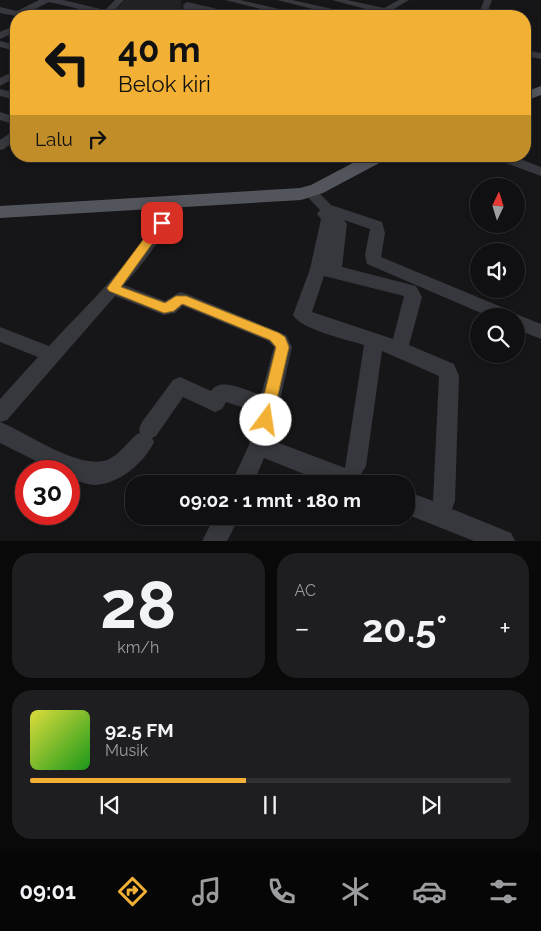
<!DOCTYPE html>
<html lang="id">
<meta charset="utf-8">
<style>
:root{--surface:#101012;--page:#1e1e20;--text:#f1f3f6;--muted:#9c9d9f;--line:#303032;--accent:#f2b134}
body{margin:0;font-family:Raleway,sans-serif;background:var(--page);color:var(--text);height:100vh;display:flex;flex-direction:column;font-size:19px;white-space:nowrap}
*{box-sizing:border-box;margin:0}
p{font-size:16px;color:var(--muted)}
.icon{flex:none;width:28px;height:28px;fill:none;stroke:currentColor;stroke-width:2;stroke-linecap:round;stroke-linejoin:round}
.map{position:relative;height:541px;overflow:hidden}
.sheet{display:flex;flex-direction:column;gap:12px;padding:12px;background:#09090a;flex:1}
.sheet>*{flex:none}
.banner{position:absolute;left:10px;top:10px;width:521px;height:152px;border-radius:20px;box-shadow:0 2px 8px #0003,0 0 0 1px var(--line);background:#f2b134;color:#111;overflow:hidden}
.needle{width:32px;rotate:4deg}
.buttons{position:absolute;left:470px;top:178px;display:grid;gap:10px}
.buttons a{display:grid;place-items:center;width:55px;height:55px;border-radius:50%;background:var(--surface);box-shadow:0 2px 8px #0003,0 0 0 1px var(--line);font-size:25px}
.speed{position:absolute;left:15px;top:460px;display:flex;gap:10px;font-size:25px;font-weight:700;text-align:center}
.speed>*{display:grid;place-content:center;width:65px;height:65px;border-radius:50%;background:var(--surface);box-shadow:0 2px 8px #0003,0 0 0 1px var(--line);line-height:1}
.speed .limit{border:8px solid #d22;background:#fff;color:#111}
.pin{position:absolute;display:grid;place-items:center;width:42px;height:42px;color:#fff;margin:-21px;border-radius:10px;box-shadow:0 2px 8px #0006}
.me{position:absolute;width:55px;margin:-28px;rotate:14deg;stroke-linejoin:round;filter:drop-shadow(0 0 4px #0008)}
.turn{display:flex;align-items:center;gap:18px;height:105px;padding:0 25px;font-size:22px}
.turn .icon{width:65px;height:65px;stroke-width:2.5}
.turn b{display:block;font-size:35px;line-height:42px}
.then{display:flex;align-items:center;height:48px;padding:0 25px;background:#0003;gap:10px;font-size:19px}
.big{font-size:38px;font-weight:700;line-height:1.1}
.sheet .tile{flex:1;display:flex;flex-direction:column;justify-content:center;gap:8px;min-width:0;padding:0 18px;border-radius:20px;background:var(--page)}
.sheet .dial{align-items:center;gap:0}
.dial b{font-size:65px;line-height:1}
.song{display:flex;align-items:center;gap:15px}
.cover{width:60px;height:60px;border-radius:8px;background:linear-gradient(135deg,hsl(60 70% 55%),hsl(120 70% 35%))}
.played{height:5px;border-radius:2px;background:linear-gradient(90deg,var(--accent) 45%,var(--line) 45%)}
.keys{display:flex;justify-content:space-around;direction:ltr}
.heat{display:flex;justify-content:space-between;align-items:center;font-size:28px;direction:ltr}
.sheet .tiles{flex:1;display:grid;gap:12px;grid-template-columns:1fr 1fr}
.tile:last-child{grid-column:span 2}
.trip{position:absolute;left:125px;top:475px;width:290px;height:50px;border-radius:20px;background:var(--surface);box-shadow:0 2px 8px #0003,0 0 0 1px var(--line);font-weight:700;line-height:50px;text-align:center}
.dock{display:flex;height:80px;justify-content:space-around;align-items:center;background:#060607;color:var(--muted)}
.dock .icon{width:35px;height:35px}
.dock .selected{color:var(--accent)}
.dock b{font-size:22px;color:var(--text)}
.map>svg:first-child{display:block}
.built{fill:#222225}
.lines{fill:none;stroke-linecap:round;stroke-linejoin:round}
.minor{fill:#37383d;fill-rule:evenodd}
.major{fill:#53555c;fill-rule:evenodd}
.route{fill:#f2b134;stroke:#9d7322}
</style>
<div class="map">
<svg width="541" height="541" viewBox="0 0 541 541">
<rect width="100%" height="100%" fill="#161618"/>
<!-- built -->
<path class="built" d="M125 0H181L182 16H110Z"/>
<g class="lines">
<!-- minor -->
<path class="minor" d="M39 0H63L105 10 115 0H124L109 16H100L101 14 49 2 27 13 31 16H16L0 13V7L17 11Z
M225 0H240L301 14 302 16H288Z
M277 0H292L355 14 356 16H341Z
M332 0H347L384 8 399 0H409L382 16H372L377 12Z
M484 0H492L486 16H478Z
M187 2 239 14 240 16H225L192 9 193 16H185L183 5Z
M16 25V32L0 39V32Z
M0 41 16 45V51L0 47Z
M525 50 541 53V59L525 56Z
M16 70V77L0 86V78Z
M0 89 16 93V100L0 96Z
M0 112 16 117V125L0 120Z
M16 129V139L4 149 0 150V140Z
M494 156H512L541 167V176L495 159Z
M310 188 315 189 331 205 382 222 385 233 381 257 511 311 513 315 516 314 541 324V339L516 329V316H488L367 264 365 255 370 229 344 220 347 224 342 267 416 286 422 297 409 345 454 364 459 376 455 501 452 509 511 533 515 541H474L406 514V491L433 501 439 376 382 351 366 466 361 474 366 476 369 484H329L264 458 253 484H231L249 445 257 412 226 402 222 409 215 412 183 397 156 436 152 438 154 442C144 463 119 484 95 485 88 485 79 481 72 479L69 478V471H56L0 443V399L38 357 0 342V327L49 346C83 309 122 273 149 231 156 221 156 208 162 199H172L174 202C168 234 145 261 124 285L165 301 180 292 187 294 286 335 292 347 271 440 345 468 364 345C348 340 300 329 293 315L310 269 321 219 317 214 320 210 303 192 305 189ZM324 276 404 296 393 339 312 312ZM115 296 164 315 175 313 183 306 268 341 274 347 261 395C247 391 221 376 211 391L180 377 173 380 142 422 139 429 140 433 136 435C127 443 118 456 107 460 78 470 28 433 0 422L7 420Z
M215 516H240L227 541H202Z"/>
<!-- major -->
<path class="major" d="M541 86V95L525 101V92Z
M366 156H387L385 160 323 193 301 200 0 218V206L300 188 311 185Z"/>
</g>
<!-- route -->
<path class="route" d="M162 219 167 223 121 287 165 303 176 296H186L279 333 285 337 289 347 271 425 266 427 260 425 258 420 276 347 270 340 185 305 182 304 174 311 164 313 109 291 107 288 158 220Z"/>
</svg>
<div class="buttons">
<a><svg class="needle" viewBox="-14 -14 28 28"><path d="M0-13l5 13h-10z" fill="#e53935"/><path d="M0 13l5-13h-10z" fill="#9c9d9f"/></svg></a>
<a><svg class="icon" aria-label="sound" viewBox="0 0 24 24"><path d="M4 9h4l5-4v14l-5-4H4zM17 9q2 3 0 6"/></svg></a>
<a><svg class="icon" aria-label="search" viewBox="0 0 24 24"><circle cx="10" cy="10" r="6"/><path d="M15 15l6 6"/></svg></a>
</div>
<div class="speed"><div class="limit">30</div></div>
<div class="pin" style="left:162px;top:223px;background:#d93025"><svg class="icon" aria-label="arrive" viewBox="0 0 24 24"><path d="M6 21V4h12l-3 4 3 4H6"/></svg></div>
<svg class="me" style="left:266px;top:420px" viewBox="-20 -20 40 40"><circle r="19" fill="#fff"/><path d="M0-13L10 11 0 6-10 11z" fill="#f2b134"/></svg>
<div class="trip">09:02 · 1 mnt · 180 m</div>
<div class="banner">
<div class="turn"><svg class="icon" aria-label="left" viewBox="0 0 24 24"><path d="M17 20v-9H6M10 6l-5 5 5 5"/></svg><div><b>40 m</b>Belok kiri</div></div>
<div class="then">Lalu<svg class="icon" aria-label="right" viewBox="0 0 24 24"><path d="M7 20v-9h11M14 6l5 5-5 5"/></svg></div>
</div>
</div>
<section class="sheet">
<div class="tiles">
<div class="tile dial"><b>28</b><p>km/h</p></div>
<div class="tile"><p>AC</p>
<div class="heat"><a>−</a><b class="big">20.5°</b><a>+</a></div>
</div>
<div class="tile">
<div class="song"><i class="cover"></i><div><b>92.5 FM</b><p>Musik</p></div></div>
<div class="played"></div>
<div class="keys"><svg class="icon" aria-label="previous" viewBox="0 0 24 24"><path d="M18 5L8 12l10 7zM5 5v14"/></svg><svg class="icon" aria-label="pause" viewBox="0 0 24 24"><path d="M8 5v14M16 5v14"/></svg><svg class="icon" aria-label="next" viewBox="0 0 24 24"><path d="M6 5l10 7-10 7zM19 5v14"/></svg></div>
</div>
</div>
</section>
<nav class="dock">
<b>09:01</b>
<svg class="icon selected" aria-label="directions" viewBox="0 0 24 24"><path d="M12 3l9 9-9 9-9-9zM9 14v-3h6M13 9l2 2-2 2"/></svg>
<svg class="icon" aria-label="music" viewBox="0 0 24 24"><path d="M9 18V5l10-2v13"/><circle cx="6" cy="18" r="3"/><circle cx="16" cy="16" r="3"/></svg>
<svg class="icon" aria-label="phone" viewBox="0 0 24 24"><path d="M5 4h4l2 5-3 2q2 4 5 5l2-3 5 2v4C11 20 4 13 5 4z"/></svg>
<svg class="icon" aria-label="climate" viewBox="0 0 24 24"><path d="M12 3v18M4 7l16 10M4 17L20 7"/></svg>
<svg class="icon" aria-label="car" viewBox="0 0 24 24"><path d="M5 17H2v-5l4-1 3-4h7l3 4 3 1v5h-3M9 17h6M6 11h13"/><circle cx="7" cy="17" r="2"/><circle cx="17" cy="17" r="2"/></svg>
<svg class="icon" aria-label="filters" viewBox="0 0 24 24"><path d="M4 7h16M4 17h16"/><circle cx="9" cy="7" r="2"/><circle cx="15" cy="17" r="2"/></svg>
</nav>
